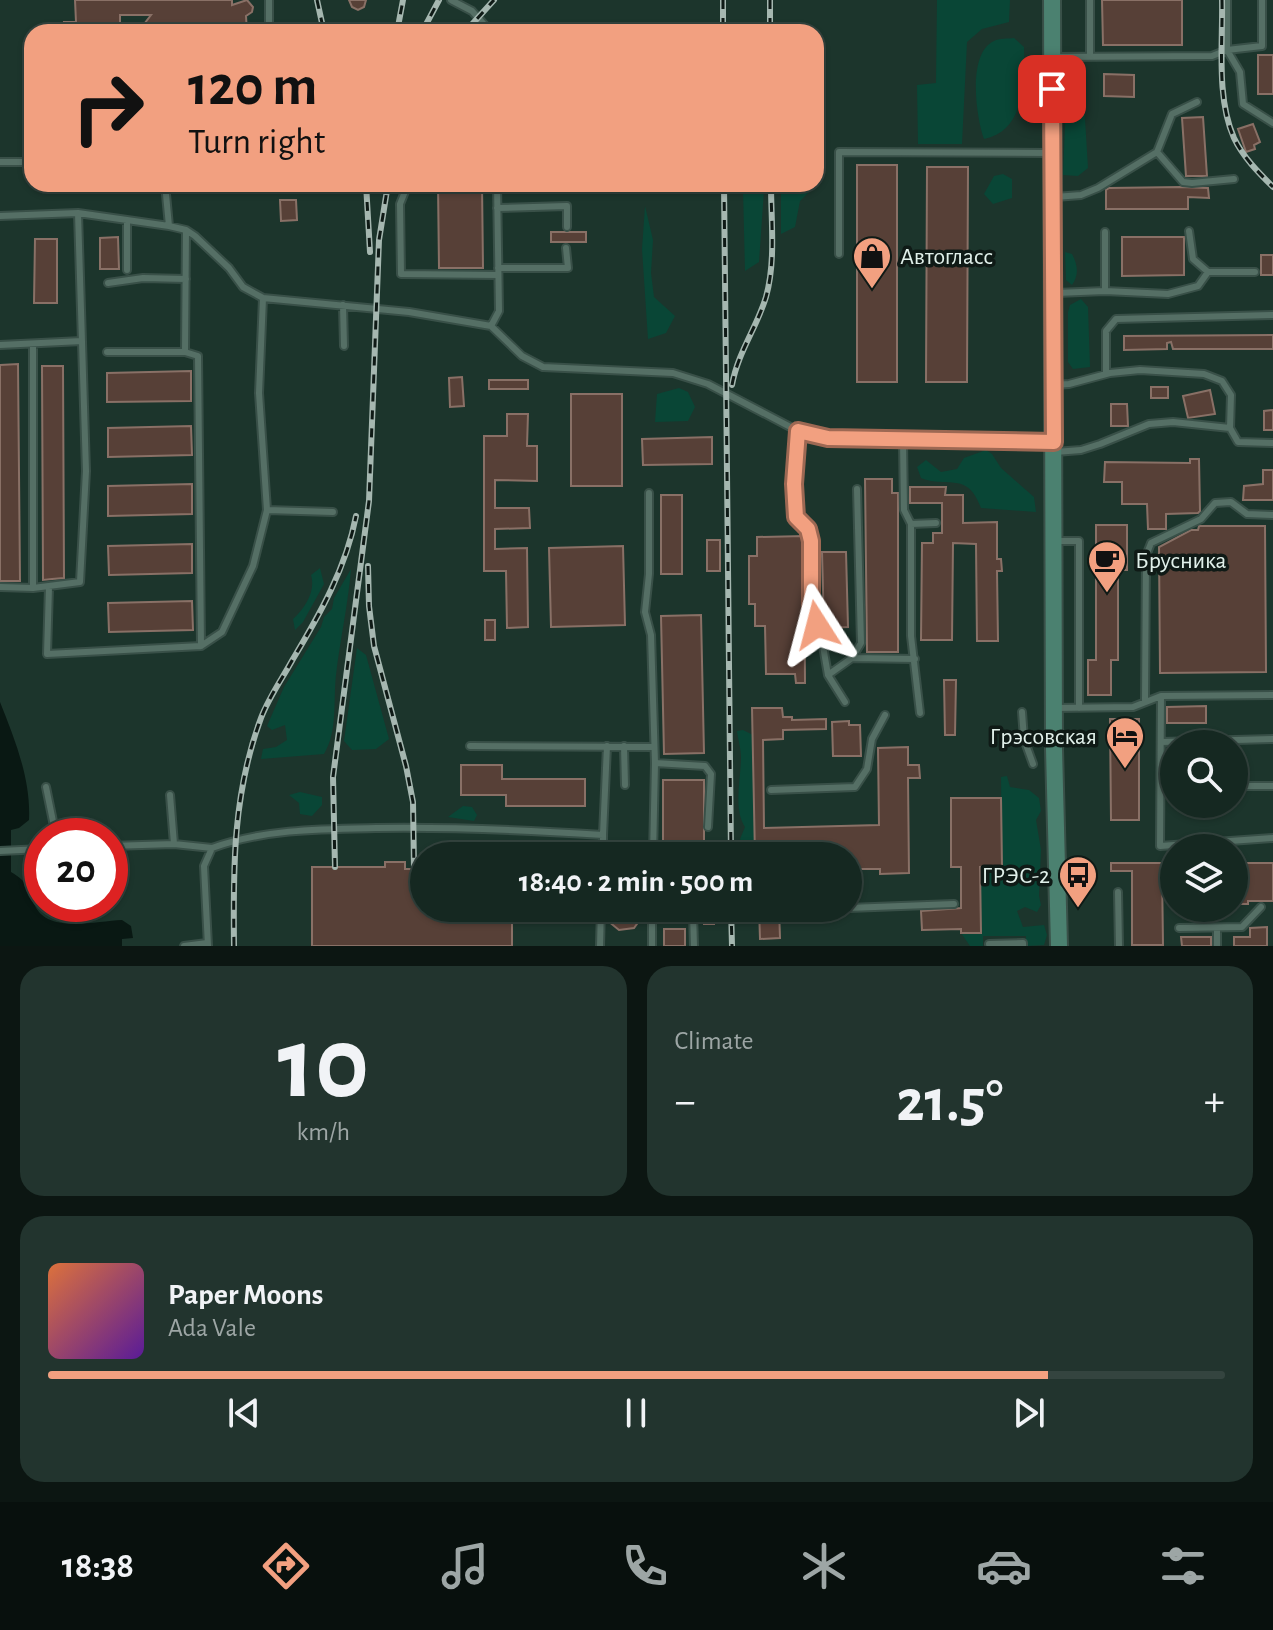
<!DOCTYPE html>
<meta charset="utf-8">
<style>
:root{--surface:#152821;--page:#22342e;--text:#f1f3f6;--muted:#9da6a5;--line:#34443f;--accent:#f2a080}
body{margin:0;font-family:"Alegreya Sans",sans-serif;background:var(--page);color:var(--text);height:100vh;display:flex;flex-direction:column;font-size:30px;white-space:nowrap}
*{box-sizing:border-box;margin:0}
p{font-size:26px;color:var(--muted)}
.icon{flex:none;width:44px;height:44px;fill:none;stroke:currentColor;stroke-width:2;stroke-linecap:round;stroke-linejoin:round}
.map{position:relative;height:946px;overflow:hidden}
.drawer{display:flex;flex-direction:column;gap:20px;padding:20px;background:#0c1612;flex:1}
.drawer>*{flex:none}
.banner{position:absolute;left:24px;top:24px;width:800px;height:168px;border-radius:24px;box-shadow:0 2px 6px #0004,0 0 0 2px var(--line);background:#f2a080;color:#111;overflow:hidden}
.controls{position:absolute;left:1160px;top:730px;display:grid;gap:16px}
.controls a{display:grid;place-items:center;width:88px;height:88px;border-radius:50%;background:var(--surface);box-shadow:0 2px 6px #0004,0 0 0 2px var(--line);font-size:40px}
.speed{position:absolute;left:24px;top:818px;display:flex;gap:16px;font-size:40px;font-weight:700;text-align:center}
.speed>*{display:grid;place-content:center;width:104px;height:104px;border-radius:50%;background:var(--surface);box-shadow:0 2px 6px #0004,0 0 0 2px var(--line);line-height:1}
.speed .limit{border:12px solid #d22;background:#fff;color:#111}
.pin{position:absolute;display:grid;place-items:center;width:68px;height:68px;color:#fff;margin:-34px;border-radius:16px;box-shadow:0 4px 12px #0006}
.me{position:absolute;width:88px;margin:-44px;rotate:351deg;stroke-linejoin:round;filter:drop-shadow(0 0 6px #0008)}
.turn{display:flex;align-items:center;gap:28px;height:168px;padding:0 32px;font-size:36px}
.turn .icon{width:104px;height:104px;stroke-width:2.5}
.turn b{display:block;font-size:56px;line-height:68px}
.big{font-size:60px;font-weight:700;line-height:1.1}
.drawer .card{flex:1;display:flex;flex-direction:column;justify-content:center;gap:12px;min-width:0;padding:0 28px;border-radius:24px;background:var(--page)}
.drawer .dial{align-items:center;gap:0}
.dial b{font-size:104px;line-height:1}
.song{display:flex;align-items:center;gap:24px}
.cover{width:96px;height:96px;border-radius:12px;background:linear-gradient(135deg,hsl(20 70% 55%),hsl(270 70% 35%))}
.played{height:8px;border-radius:4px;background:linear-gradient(90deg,var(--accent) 85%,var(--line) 85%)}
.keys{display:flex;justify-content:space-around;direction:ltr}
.heat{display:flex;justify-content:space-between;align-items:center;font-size:44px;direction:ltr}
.drawer .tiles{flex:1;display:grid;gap:20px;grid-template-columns:1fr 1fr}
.card:last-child{grid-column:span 2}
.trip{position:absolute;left:410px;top:842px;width:452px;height:80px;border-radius:40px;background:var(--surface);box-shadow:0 2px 6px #0004,0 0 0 2px var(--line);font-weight:700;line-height:80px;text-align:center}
.dock{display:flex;height:128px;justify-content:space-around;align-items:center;background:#08100d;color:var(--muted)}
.dock .icon{width:56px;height:56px}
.dock .selected{color:var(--accent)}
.dock b{font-size:36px;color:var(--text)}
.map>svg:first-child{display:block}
.green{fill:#094636}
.water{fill:#091813}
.building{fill:#574037;stroke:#897066;stroke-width:2}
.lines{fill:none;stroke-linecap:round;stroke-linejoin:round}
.lane-casing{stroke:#395048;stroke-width:10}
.secondary-casing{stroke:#395048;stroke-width:20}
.lane{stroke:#556f65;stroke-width:6}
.secondary{stroke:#4b8170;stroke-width:16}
.rail-casing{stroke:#a5b7b0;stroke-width:6}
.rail{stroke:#0f1a16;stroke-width:3;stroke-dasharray:9;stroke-linecap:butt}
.route-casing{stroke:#9d6853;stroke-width:20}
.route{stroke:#f2a080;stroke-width:14}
.labels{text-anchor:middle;stroke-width:7;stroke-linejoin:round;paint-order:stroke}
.poi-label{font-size:24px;fill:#e1f0ea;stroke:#0f1a16;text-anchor:start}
</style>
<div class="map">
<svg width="1273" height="946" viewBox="0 0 1273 946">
<rect width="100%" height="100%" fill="#1c352c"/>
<!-- green -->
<path class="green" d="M937 0H1010L1009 22 982 29 967 42 962 144H918L917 85 936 83Z
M1014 38 1024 47C1025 81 1025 131 984 139 976 117 967 53 994 41 999 38 1008 39 1014 38Z
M1062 84 1083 86 1088 168 1078 176 1063 175 1065 126Z
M1003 174 1012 179V198L993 204 984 194 994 176Z
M760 184H763L764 190 759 262 745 271 743 189 759 192Z
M781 184H809V192L800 201 795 227 781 234Z
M645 206 653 240 651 273 654 297 675 316 666 333 648 339 642 249Z
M1065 252 1072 254C1078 265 1079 275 1072 285L1066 280Z
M1081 299 1088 307 1090 367 1073 369 1068 362V312L1070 305Z
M679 388 688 392 695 407 688 421 655 422 657 394Z
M986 450 992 454 1001 468 1034 497 1036 512 981 508C967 470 948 489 921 478L917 467 926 460 941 472 957 469 964 458Z
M320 568 324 584 303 622 295 630 293 619C305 608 316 591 311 575Z
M351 569C348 605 340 640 336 675 333 701 338 731 324 754L261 759 263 749 276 747 287 740 285 725 272 730 267 726 284 687 321 627 324 617 332 609 334 598Z
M357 648 366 655 389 739 376 749 352 750 344 741Z
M743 730 753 735 755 856 741 854 745 847 740 839 745 827C733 809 741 779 741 757 741 748 738 740 737 731Z
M1007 776 1010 787 1029 790 1039 798 1041 811 1036 820 1041 850 1039 896 1041 905 1037 912 1025 907 1017 911 1023 927 1044 925 1047 935 1044 945 1026 946V936H983V946H970L961 933 981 932 980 867 1002 866 1001 777Z
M300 792 322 797V805L312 816 300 814 299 803 289 795Z
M463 806 472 807 477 815 474 821 448 817Z"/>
<!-- water -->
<path class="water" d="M0 702C15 740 31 779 29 820L19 828 11 830V872C30 883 26 889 35 906 49 934 96 921 122 920L131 926 133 938 122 939V946H0Z"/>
<!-- building -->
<path class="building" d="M75 0H232V5L247 0 253 7 252 12 246 16 247 32H138L151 15H120V32H65L64 22H76Z
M349 0H366L364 7 358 10 352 7Z
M1102 0H1182V45H1103Z
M1258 55H1273V94H1258Z
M1104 74 1134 75V97L1104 96Z
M1203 117 1207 176H1186L1182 118Z
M1253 124 1260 142 1254 145 1255 149 1246 152 1238 129Z
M857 165H897V382H857Z
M927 167H968L967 382H926Z
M438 184H482L483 268H439Z
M1180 187 1208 188 1209 198 1188 197V209H1106V190L1109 188Z
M280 200H296L297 220 281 221Z
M551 232H586V242H551Z
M118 237 119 269H100V238Z
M1122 237H1184V275L1122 276Z
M35 239H57V303H34Z
M1261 255H1273V275H1261Z
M1273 335V349H1173L1171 342 1167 343V349L1124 350V336Z
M18 364 20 581H0V365Z
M42 366H63L64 578 52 579 43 580Z
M191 371V401L107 402V373Z
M462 377 464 406 450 407 449 378Z
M489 380H528V389H489Z
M1151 387H1168V398H1151Z
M1210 390 1215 414 1188 418 1183 396Z
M571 394H622V486H571Z
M1111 404H1127L1128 426H1111Z
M1273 410V430H1264V411Z
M507 414H528L527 446H537V481L495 480V508H529L530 528 495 529V549L527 548 528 627 507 628 506 571H484V436H507Z
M191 426 192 455 108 457V428Z
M712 437V464L643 465 642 439Z
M1190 459H1199L1200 511 1198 513 1166 514V529H1148L1147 504H1122V482H1104L1105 462 1190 463Z
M1263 470H1273V500H1243L1244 486 1263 484Z
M865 479H892V493H898V652H867Z
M192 484V514L108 516V486Z
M910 487H946L945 495H963V523L997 522V559H1001L1002 571H997L998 641H977L976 544 953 543 952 640H921L922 543H933V533H942V503H910Z
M661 495H682V574H661Z
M1096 525H1127V570H1118V660H1111V695H1088V660H1096Z
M1199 526H1265L1266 672 1160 673 1159 547 1191 530H1198Z
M804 536 805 683H796L795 674H766L765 626H755V604H749V556H757V537Z
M707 540H720V571H707Z
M192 544V573L109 575 108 546Z
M623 546 625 625 551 627 549 548Z
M822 552H846L848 627 824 628Z
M192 601 193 630 109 632 108 603Z
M701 615 704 753 664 754 661 616Z
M485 620H495V640H485Z
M944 680H956L955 735H945Z
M1206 706V723H1167V707Z
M752 708H782L783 717H792V720L826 719V729L783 730V739L763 740 764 828 879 825 878 748 908 747V765H919L920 778H908L909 873 880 874V869H848V856H755Z
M1110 719H1139V820H1111Z
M849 721V725H860L861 756H833L832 722Z
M461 765H502V779H585V806H506V795H461Z
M663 780H704V856H663Z
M951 798H1001L1002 866 980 867 981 933H961V929L922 930 921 911 961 908V867H951Z
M385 862H405V869H424V908H512V946H312V867H385Z
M1111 863H1174V871H1162L1163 945H1132V871H1111Z
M1234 863H1273V901H1248V904H1234Z
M607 908H643L642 917 634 928 619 930 608 921Z
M703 908H714V924H704Z
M759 908H779L780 938 760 939Z
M1191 908H1205L1206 918H1191Z
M1267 927V946H1234V937H1250V928Z
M664 929H685V946H664Z
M1181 937H1211V946H1182Z"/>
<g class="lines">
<!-- lane casing -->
<g class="lane-casing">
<path id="lane" d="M451 0 472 11 491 32
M1090 0V57
M1227 0V50L1240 72 1243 104 1273 123
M269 32V0
M1054 57 1212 56 1227 50 1262 46V0
M1157 152 1183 182 1192 183 1234 179
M0 162H32
M165 184 169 226
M408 184 400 204 401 274 498 275
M1055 197 1081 195 1098 188 1157 152 1172 114 1197 102
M497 208 567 206V227
M0 216 78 213 169 226 186 230 195 236 229 268 243 287 263 298 409 312 491 326 522 356 543 367 673 373 708 384 798 431 828 438 1051 442
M1189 231 1193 259 1208 272
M1105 232V291
M839 254V152L1050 153
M498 268H568L566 248
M127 270V220
M108 283 143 278 186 279
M1056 293 1105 291 1168 294 1198 286 1208 272H1255
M343 305 344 346
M491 326 499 311 497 184
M33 344V588
M0 345 82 341
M107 352H185L186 230
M1106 374V331L1116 319 1273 315
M1054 385 1069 384 1110 373 1140 370 1204 374 1222 381 1231 395 1230 428 1238 442 1273 443
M798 431 794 484 796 517 808 529 811 541V604L823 646 828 675 845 702
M903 440 904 510 911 524V636L920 713
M1055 452 1081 450 1100 444 1149 424 1173 422 1230 428
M649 493V574L645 612 651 635 655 763 653 856
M267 510 333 512
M911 524 936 523
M1055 541H1079V708
M0 587 33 588 80 582 86 471 78 213
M49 587 47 654 201 646 198 356 185 352
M201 646 222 632 253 566 267 510 259 393 263 298
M852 658 915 659
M828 675 852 658 861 643 857 489
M1161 696 1160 846 1273 838
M1145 701 1146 556 1151 543 1201 519 1215 503 1231 502 1247 514 1273 515
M1055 708 1133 707 1161 696 1273 695
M1022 712 1024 739 1033 764
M1162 742 1273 739
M470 746 654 747
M624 746 625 785
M655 763 705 766 711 774 708 827
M1234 786H1273
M46 787 56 836
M771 790 855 787 867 769 872 739 885 715
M170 795 174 844
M110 846 174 844 212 848
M0 851 42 849
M603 856V835
M1118 892 1119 946
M848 908 954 904
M788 910 847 908
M652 912 693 913 694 946
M1179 928 1242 927 1261 907
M1217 928V946
M989 944 1023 943V946
M184 946 207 943
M208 946 204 866 212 848C265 829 320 829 376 828 452 827 527 830 603 835L607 746
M600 946 601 908
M652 946V912"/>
</g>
<!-- secondary casing -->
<g class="secondary-casing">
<path id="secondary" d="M1052 0 1054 749 1059 946"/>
</g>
<!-- lane -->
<use href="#lane" class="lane"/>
<!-- secondary -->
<use href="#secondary" class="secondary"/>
<!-- rail casing -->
<g class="rail-casing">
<path id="rail" d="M317 0 324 32
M723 0V32
M770 0V32
M1222 0C1223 43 1216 97 1234 138 1243 157 1258 172 1273 187
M397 32 403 0
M422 32 439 0
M465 32 494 0
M366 184 370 252
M724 184 731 856
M732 385C738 352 757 327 766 297 776 261 771 221 771 184
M368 566 369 606 374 646 406 766 413 802 414 869
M335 867 333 777 369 501 379 240 388 184
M731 908 732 946
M234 946C233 867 233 793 261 718 269 697 282 679 293 659 320 614 346 568 356 516"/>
</g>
<!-- rail -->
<use href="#rail" class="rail"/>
</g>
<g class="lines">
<!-- route casing -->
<g class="route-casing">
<path id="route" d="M817 625 811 604V541L808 529 796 517 794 484 798 431 828 438 1054 442 1052 89"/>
</g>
<!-- route -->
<use href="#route" class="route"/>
</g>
<!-- icons -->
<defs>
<g id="shop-pin" transform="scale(2)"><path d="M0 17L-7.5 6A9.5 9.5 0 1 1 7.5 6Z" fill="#f2a080" stroke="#0f1a16"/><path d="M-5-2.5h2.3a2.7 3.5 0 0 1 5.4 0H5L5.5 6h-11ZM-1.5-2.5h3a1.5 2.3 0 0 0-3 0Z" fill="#111"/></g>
<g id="cafe-pin" transform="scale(2)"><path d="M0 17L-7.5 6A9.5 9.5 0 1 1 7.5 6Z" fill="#f2a080" stroke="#0f1a16"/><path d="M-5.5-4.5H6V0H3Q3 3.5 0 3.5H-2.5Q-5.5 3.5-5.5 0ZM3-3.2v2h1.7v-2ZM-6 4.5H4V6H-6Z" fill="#111"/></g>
<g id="hotel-pin" transform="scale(2)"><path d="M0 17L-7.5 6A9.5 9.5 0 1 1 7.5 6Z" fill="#f2a080" stroke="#0f1a16"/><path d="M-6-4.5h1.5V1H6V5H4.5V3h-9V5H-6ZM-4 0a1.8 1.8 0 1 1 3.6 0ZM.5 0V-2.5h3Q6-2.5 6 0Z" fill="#111"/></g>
<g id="bus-pin" transform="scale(2)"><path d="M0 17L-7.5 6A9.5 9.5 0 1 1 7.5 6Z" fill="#f2a080" stroke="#0f1a16"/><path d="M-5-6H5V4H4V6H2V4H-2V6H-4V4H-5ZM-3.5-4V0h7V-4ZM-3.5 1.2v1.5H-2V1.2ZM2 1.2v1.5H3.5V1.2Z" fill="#111"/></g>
</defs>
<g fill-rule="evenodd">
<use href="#shop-pin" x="872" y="256"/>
<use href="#cafe-pin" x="1107" y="560"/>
<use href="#hotel-pin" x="1125" y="736"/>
<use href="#bus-pin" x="1078" y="875"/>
</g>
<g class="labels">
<!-- poi labels -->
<g class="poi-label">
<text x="900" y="264">Автогласс</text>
<text x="1135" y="568">Брусника</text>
<text x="1097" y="744" text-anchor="end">Грэсовская</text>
<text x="1050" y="883" text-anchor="end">ГРЭС-2</text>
</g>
</g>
</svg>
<div class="controls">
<a><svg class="icon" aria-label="search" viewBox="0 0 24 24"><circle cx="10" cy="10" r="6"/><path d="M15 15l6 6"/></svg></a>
<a><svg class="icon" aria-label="layers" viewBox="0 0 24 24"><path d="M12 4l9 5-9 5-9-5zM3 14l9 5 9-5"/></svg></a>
</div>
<div class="speed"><div class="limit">20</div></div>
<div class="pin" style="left:1052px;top:89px;background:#d93025"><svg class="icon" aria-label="arrive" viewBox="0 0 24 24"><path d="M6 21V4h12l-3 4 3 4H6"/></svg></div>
<svg class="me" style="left:817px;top:625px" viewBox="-20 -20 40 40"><path d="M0-17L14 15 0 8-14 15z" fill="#f2a080" stroke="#fff" stroke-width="4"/></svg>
<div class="trip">18:40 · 2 min · 500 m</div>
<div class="banner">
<div class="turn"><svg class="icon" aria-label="right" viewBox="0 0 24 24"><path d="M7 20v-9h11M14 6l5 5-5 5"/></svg><div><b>120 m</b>Turn right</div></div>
</div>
</div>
<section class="drawer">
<div class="tiles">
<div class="card dial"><b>10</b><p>km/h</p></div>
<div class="card"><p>Climate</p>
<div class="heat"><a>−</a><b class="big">21.5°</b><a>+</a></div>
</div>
<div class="card">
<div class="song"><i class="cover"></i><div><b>Paper Moons</b><p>Ada Vale</p></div></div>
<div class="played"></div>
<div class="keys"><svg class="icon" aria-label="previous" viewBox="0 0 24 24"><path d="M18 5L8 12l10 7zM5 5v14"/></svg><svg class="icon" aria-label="pause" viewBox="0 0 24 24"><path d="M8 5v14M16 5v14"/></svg><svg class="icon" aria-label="next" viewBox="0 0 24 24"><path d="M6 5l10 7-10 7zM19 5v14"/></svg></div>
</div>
</div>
</section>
<nav class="dock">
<b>18:38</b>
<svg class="icon selected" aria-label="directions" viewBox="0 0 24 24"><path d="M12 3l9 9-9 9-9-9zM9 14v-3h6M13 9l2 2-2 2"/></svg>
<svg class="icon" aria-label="music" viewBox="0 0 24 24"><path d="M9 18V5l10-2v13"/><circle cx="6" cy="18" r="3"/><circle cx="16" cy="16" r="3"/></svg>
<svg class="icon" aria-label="phone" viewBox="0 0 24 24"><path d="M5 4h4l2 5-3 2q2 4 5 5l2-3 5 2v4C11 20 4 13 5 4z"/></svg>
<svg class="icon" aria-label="climate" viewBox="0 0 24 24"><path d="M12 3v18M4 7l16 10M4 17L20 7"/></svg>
<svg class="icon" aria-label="car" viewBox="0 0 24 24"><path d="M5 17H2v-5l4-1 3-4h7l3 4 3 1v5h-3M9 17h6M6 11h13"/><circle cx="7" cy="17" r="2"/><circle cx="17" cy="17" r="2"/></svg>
<svg class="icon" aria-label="filters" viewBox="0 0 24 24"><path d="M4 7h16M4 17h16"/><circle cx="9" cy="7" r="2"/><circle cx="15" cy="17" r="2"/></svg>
</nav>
